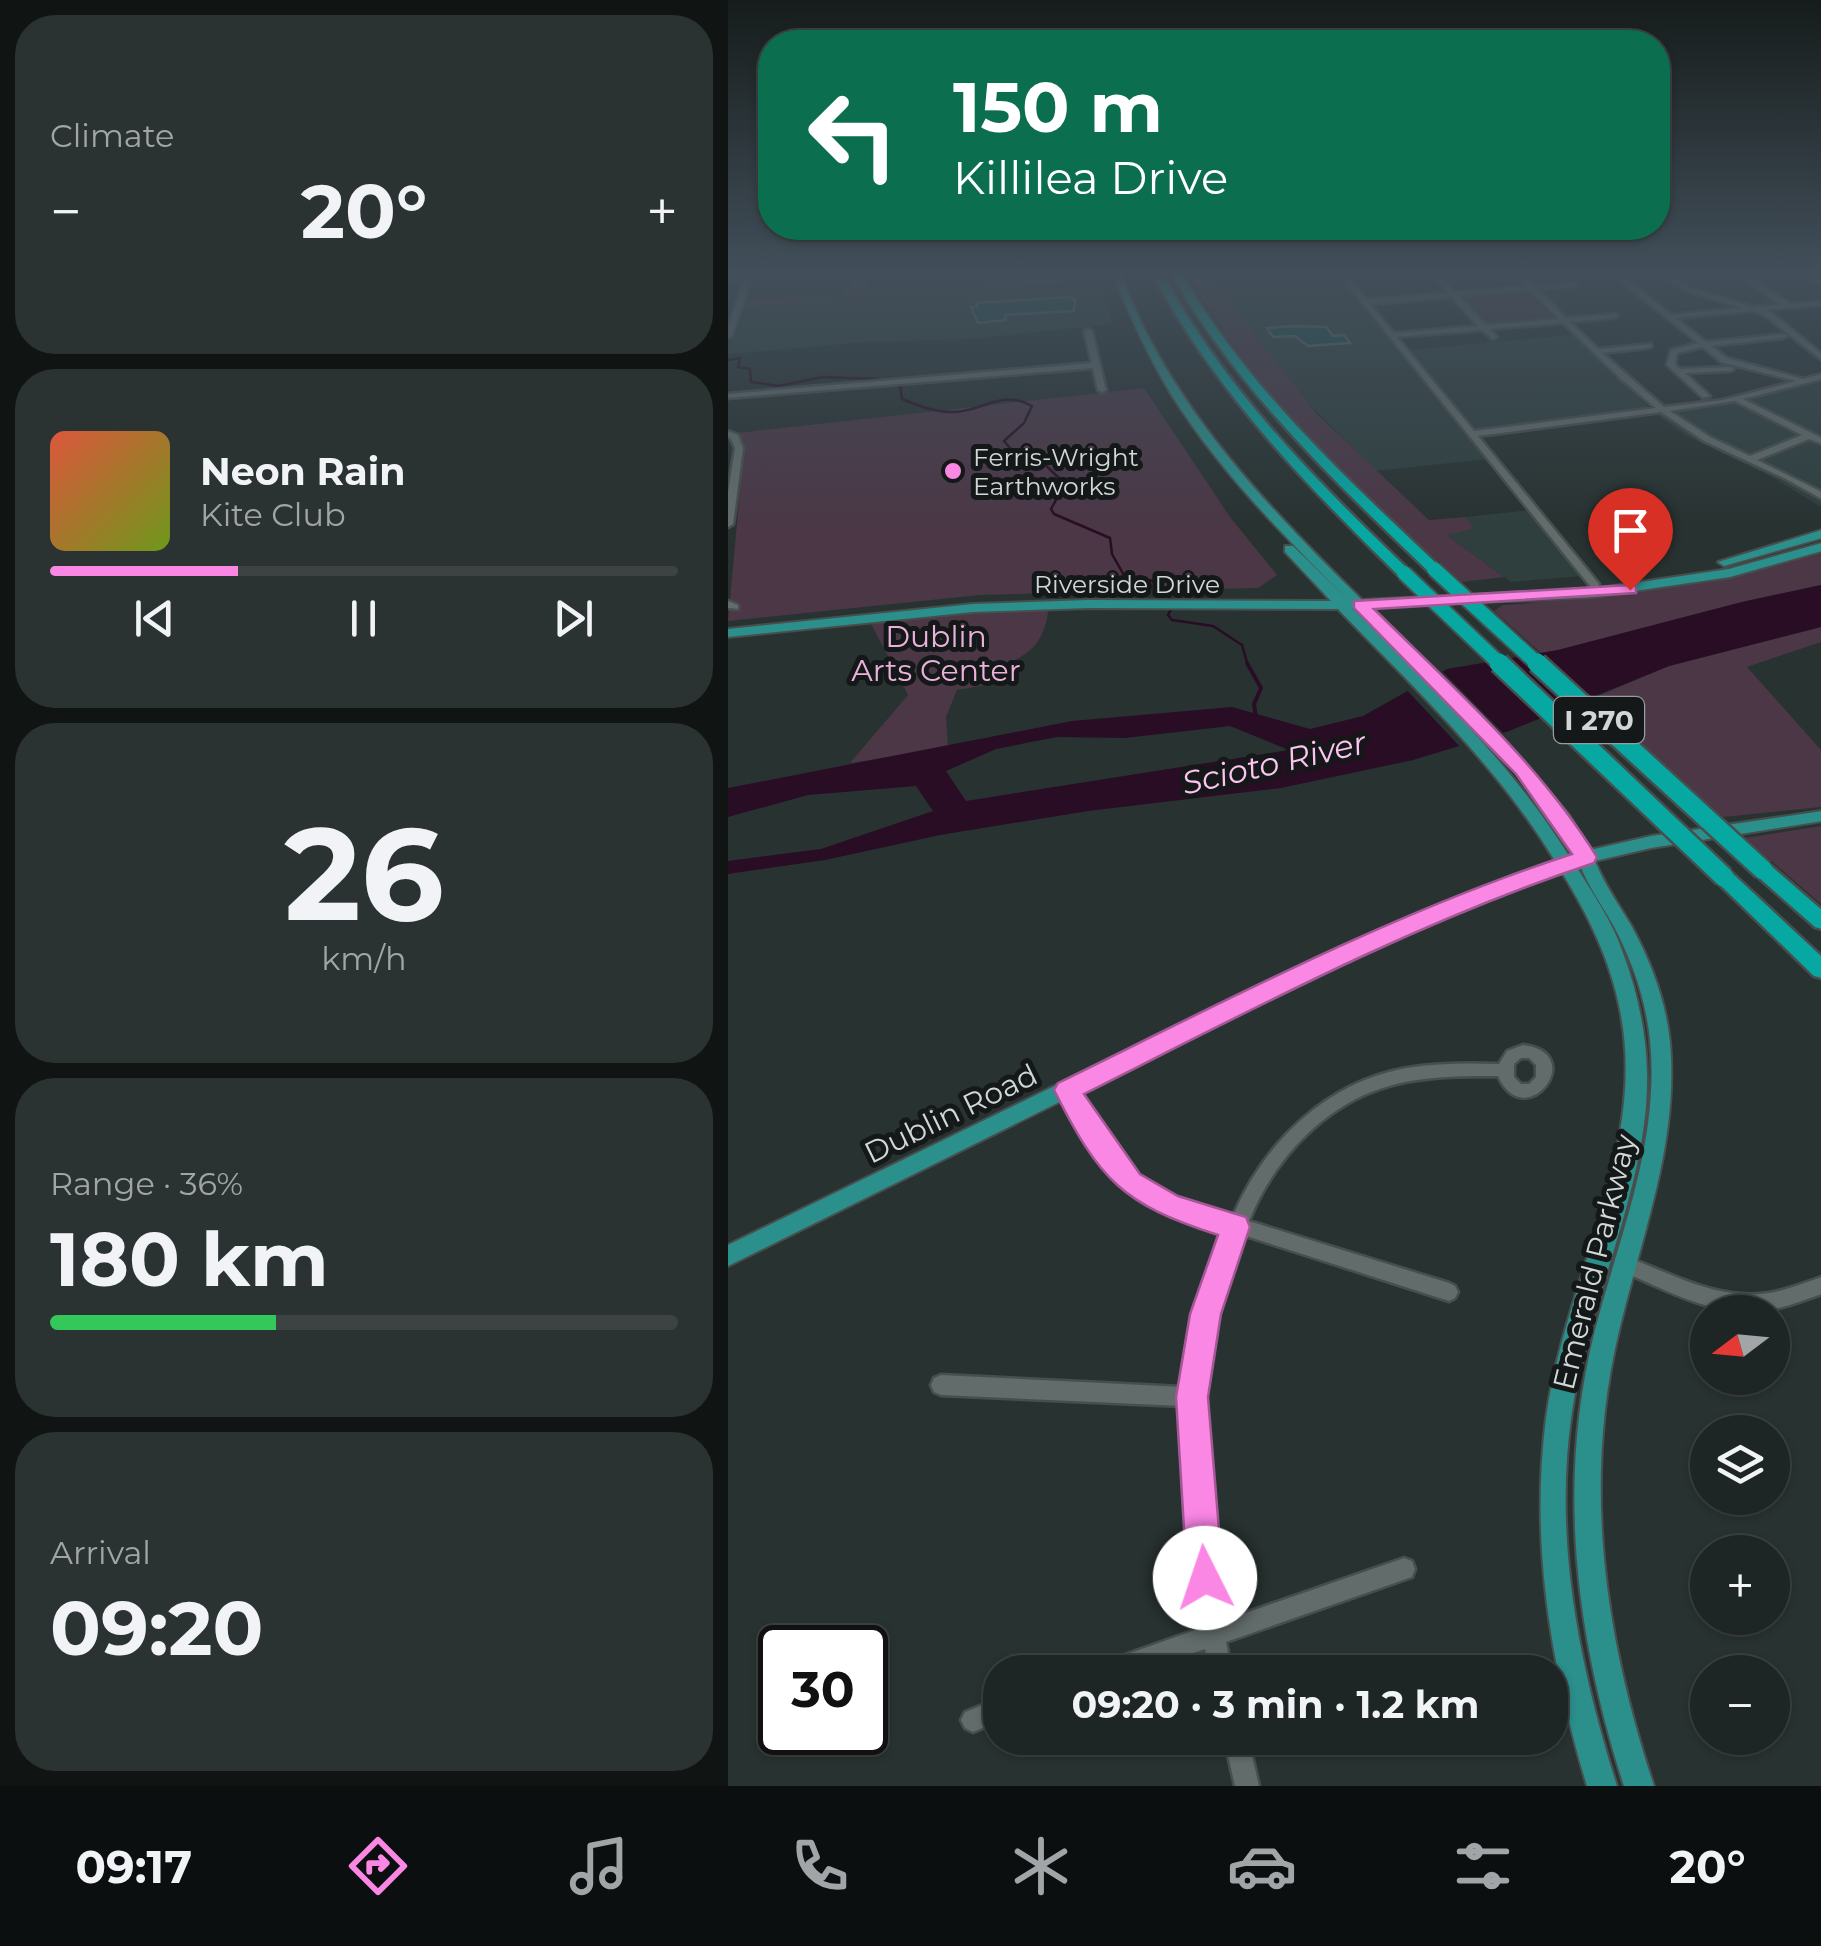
<!DOCTYPE html>
<meta charset="utf-8">
<style>
:root{--surface:#1e2625;--page:#2b3232;--text:#f1f3f6;--muted:#a1a5a7;--line:#3c4342;--accent:#fb87e5}
body{margin:0;font-family:Montserrat,sans-serif;background:var(--page);color:var(--text);height:100vh;display:flex;flex-direction:column;font-size:38px;white-space:nowrap}
*{box-sizing:border-box;margin:0}
p{font-size:32px;color:var(--muted)}
.icon{flex:none;width:55px;height:55px;fill:none;stroke:currentColor;stroke-width:2;stroke-linecap:round;stroke-linejoin:round}
.map{position:relative;flex:1;overflow:hidden}
.drawer{display:flex;flex-direction:column;gap:15px;padding:15px;background:#101514;width:728px}
.drawer>*{flex:none}
.guide{position:absolute;left:30px;top:30px;width:912px;height:210px;border-radius:40px;box-shadow:0 2px 8px #0004,0 0 0 2px var(--line);background:#0b6e4f;color:#fff;overflow:hidden}
.needle{width:65px;rotate:254deg}
.fabs{position:absolute;left:962px;top:1295px;display:grid;gap:20px}
.fabs a{display:grid;place-items:center;width:100px;height:100px;border-radius:50%;background:var(--surface);box-shadow:0 2px 8px #0004,0 0 0 2px var(--line);font-size:50px}
.speed{position:absolute;left:30px;top:1625px;display:flex;gap:20px;font-size:50px;font-weight:700;text-align:center}
.speed>*{display:grid;place-content:center;width:130px;height:130px;border-radius:50%;background:var(--surface);box-shadow:0 2px 8px #0004,0 0 0 2px var(--line);line-height:1}
.speed .limit{border:5px solid #111;border-radius:15px;background:#fff;color:#111}
.pin{position:absolute;display:grid;place-items:center;width:85px;height:85px;color:#fff;margin:-102px -42px;border-radius:50% 50% 50% 0;rotate:-45deg;box-shadow:0 0 10px #0007}
.pin .icon{rotate:45deg}
.me{position:absolute;width:110px;margin:-55px;rotate:356deg;stroke-linejoin:round;filter:drop-shadow(0 0 8px #0008)}
.turn{display:flex;align-items:center;gap:35px;height:210px;padding:0 30px;font-size:45px}
.turn .icon{width:130px;height:130px;stroke-width:2.5}
.turn b{display:block;font-size:70px;line-height:85px}
.big{font-size:75px;font-weight:700;line-height:1.1}
.drawer .card{flex:1;display:flex;flex-direction:column;justify-content:center;gap:15px;min-width:0;padding:0 35px;border-radius:40px;background:var(--page)}
.drawer .dial{align-items:center;gap:0}
.dial b{font-size:130px;line-height:1}
.song{display:flex;align-items:center;gap:30px}
.cover{width:120px;height:120px;border-radius:15px;background:linear-gradient(135deg,hsl(10 70% 55%),hsl(80 70% 35%))}
.played{height:10px;border-radius:5px;background:linear-gradient(90deg,var(--accent) 30%,var(--line) 30%)}
.keys{display:flex;justify-content:space-around;direction:ltr}
.heat{display:flex;justify-content:space-between;align-items:center;font-size:55px;direction:ltr}
.charge{height:15px;border-radius:8px;background:linear-gradient(90deg,#34c759 36%,var(--line) 0)}
.trip{position:absolute;left:255px;top:1655px;width:585px;height:100px;border-radius:40px;background:var(--surface);box-shadow:0 2px 8px #0004,0 0 0 2px var(--line);font-weight:700;line-height:100px;text-align:center}
.tab-bar{display:flex;height:160px;justify-content:space-around;align-items:center;background:#0c0f0f;color:var(--muted)}
.tab-bar .icon{width:70px;height:70px}
.tab-bar .active{color:var(--accent)}
.tab-bar b{font-size:45px;color:var(--text)}
main{display:flex;flex:1;min-height:0}
.map>svg:first-child{display:block}
.built{fill:#2f3f3e}
.green{fill:#4b3746}
.water{fill:#290d24;fill-rule:evenodd}
.pier{fill:#283231}
.lines{fill:none;stroke-linecap:round;stroke-linejoin:round}
.stream-far1{stroke:#290d24;stroke-width:2.5}
.stream{stroke:#290d24;stroke-width:4}
.building{fill:#134e4b;stroke:#5d6766;stroke-width:2.5}
.minor-casing{stroke:#474e4e;stroke-width:5}
.major-casing{stroke:#474e4e;stroke-width:4}
.highway-casing{stroke:#474e4e;stroke-width:5}
.minor{fill:#626c6b;fill-rule:evenodd}
.major{fill:#2b8f8c;fill-rule:evenodd}
.highway{fill:#07a7a2;fill-rule:evenodd}
.highway-bridge-far1-casing{stroke:#474e4e;stroke-width:18;stroke-linecap:butt}
.highway-bridge-casing{stroke:#474e4e;stroke-width:24;stroke-linecap:butt}
.highway-bridge-far1{stroke:#07a7a2;stroke-width:14}
.highway-bridge{stroke:#07a7a2;stroke-width:19}
.route{fill:#fb87e5;stroke:#a35895;stroke-width:2.5}
.poi-dot{fill:#fb87e5;stroke:#141818;stroke-width:4}
.labels{text-anchor:middle;stroke-width:10;stroke-linejoin:round;paint-order:stroke}
.far-poi-label{font-size:25px;fill:#d1d7d7;stroke:#141818;text-anchor:start}
.far-street-label{font-size:25px;fill:#d1d7d7;stroke:#141818}
.shield{fill:#141818;stroke:#989e9e;stroke-width:2.5}
.shield-label{font-size:28px;font-weight:bold;fill:#d1d7d7}
.park-label{font-size:30px;fill:#ebb1dd;stroke:#141818}
.street-label{font-size:30px;fill:#d1d7d7;stroke:#141818}
.water-label{font-size:32px;font-style:italic;fill:#fec3f1;stroke:#141818}
</style>
<main>
<section class="drawer">
<div class="card"><p>Climate</p>
<div class="heat"><a>−</a><b class="big">20°</b><a>+</a></div>
</div>
<div class="card">
<div class="song"><i class="cover"></i><div><b>Neon Rain</b><p>Kite Club</p></div></div>
<div class="played"></div>
<div class="keys"><svg class="icon" aria-label="previous" viewBox="0 0 24 24"><path d="M18 5L8 12l10 7zM5 5v14"/></svg><svg class="icon" aria-label="pause" viewBox="0 0 24 24"><path d="M8 5v14M16 5v14"/></svg><svg class="icon" aria-label="next" viewBox="0 0 24 24"><path d="M6 5l10 7-10 7zM19 5v14"/></svg></div>
</div>
<div class="card dial"><b>26</b><p>km/h</p></div>
<div class="card"><p>Range · 36%</p><b class="big">180 km</b><div class="charge"></div></div>
<div class="card"><p>Arrival</p><b class="big">09:20</b></div>
</section>
<div class="map">
<svg width="1094" height="1786" viewBox="0 0 1094 1786">
<rect width="100%" height="100%" fill="#283231"/>
<!-- built -->
<path class="built" d="M480 275H622L681 350 844 335 926 412 1007 403 1093 378V507L1046 478 957 435 926 412 754 436 770 458 647 471 564 386Z
M369 279 384 324 240 339 139 342 0 354V345L9 332 18 307Z
M811 509 865 575 783 582 718 534 744 529 738 517Z"/>
<!-- green -->
<path class="green" d="M131 275H142L137 293 361 275H368L369 279 18 307 20 299 113 295Z
M461 275H480L589 414 701 520 738 517 745 529 719 535 776 577 734 582C640 501 518 385 461 275Z
M797 291 826 318 760 324 733 296Z
M416 388 502 517 549 575 530 588 252 595 0 621 16 446 9 433Z
M1093 551V585L1014 602 830 650 813 653 766 611 775 605 810 603 769 602C881 595 986 584 1093 551Z
M321 605C318 632 311 649 285 661L288 680 229 690 218 717 220 748 122 763 180 695 140 618Z
M1093 627V642L1019 667 1093 750V807L995 817 863 699 941 666Z
M1093 826H1094L1093 904 1017 838Z"/>
<!-- water -->
<path class="water" d="M1093 585V627L941 666 781 731 685 760 553 788 360 811 212 835 97 860 0 874V861L93 849 205 811 188 786 80 795 0 817V788L344 721 504 707 582 729 635 716 719 669 830 650 1014 602ZM502 726 561 750 238 801 218 771 268 749 329 737 397 738Z"/>
<!-- pier -->
<path class="pier" d="M711 668 779 737 735 750 676 687Z"/>
<g class="lines">
<!-- stream-far1 -->
<path class="stream-far1" d="M0 360 12 358 10 367 22 369 23 382 51 386 95 377 151 379
M159 379H171L174 399C191 406 209 413 228 412 257 410 275 389 304 406L296 423 276 441 288 455 310 458 333 480V491L323 509 326 514 382 538 384 554 397 577 426 581 444 601
M443 609 440 615 444 620 485 626 514 645 520 666"/>
<!-- stream -->
<path class="stream" d="M519 663 533 688 526 704 528 718"/>
</g>
<!-- building -->
<path class="building" d="M341 297 347 300 346 311 277 315 278 320 250 323 243 307H249L248 303Z
M563 326 598 327 605 336 616 335 622 343 580 346 567 336 545 337 539 328Z"/>
<g class="lines">
<!-- minor casing -->
<g class="minor-casing">
<path id="minor" d="M25 275 4 336 0 338V326L17 278 0 280V276Z
M612 275H619L639 300 720 293 704 275H711L727 292 798 286 787 275H794L805 286 850 283 848 286 809 289 838 318 888 314 889 316 885 318 842 322 870 349 923 344 924 346 920 348 874 353 936 407 995 400 1068 381 993 362 975 347 949 353 947 364 952 369 1002 367 1006 369 1002 371 957 373 982 396 975 398 939 365 943 350 970 343 886 275H893L943 315 1014 308 958 290 930 275H938L962 288 1025 307 1053 305 1011 275H1019L1062 304 1094 301V305L1036 310 1043 312 1094 354V360L1037 316 1025 311 948 318 978 342 1058 334 1059 336 1055 338 983 346 999 358 1075 379 1094 374V379L1015 399 1094 438V444L1081 439 1029 460 1094 492V499L1058 479 976 441 933 412 750 436 871 584 870 586H862ZM802 290 831 319 758 325 731 296ZM724 297 750 326 666 333 642 304ZM835 323 893 379 928 408 746 431 669 337 754 330 765 339 769 337 762 329ZM1007 401 1074 435 1022 456 982 437 942 411Z
M1076 275H1084L1094 281V286Z
M360 329 364 331 378 390 374 392 370 390 365 368 0 398V394L364 363 356 331Z
M0 431 10 435 15 448 5 524 0 527V492L7 448 3 439 0 437Z
M0 601 10 605V609L0 608Z
M795 1045C862 1053 797 1136 770 1076 739 1076 708 1076 677 1082 604 1096 548 1154 521 1221L721 1283 727 1286 730 1292 727 1298 721 1301 515 1235C493 1291 472 1353 473 1414L494 1621 676 1558 684 1561 687 1569 684 1577 498 1642 504 1672H482L477 1649 410 1672H368L371 1664 473 1628 454 1406 213 1395 206 1392 203 1385 206 1378 213 1375 455 1387 471 1310 499 1230 422 1205 385 1177 333 1095 331 1090 333 1085 339 1083 345 1085 397 1167 433 1194 505 1216C536 1143 598 1082 679 1068 710 1063 740 1063 771 1064L779 1051ZM793 1058H801L808 1065V1077L801 1084H793L786 1077V1064Z
M899 1257C944 1274 991 1301 1041 1293 1059 1290 1076 1283 1094 1277V1294C1076 1300 1060 1307 1041 1310 990 1320 939 1290 893 1271L890 1265 893 1259Z
M272 1698V1721L245 1732 237 1728 233 1720 237 1712Z
M496 1738H520L531 1786H507Z"/>
</g>
<!-- major casing -->
<g class="major-casing">
<path id="major" d="M385 275H393C402 296 410 318 421 338 474 439 554 521 634 600L865 589 1001 569 1094 543V551L1002 577 865 597 642 607 795 761 841 815 862 850 923 836 1094 811V821L923 848 867 861C876 884 891 905 904 927 923 962 938 1002 942 1042 951 1143 914 1234 891 1331 854 1485 877 1638 926 1786H896C848 1637 828 1483 867 1330 892 1234 932 1141 922 1040 918 1000 904 960 885 925 874 905 860 886 852 865L848 866C865 894 885 922 895 953 909 991 918 1031 919 1072 922 1183 860 1300 844 1412 825 1538 851 1666 889 1786H859C823 1666 802 1544 818 1418 826 1358 846 1300 864 1242 910 1095 917 1006 833 871L797 883 624 957 0 1266V1245L612 947 785 875 827 861C769 765 687 689 610 609L360 608 245 612 0 637V629L245 604 360 600 603 601 557 552V546H565L620 600C556 536 491 471 443 394 420 356 402 316 385 275ZM624 608H627C671 651 715 695 758 739 790 773 828 811 847 854L841 856C783 762 702 686 624 608Z
M1094 530V538L996 566 990 562Z"/>
</g>
<!-- highway casing -->
<g class="highway-casing">
<path id="highway" d="M425 275H435C498 390 587 480 681 570V576H671C577 484 488 392 425 275Z
M444 275H454C521 389 616 476 711 566V572H701C605 480 511 391 444 275Z
M1035 863 1042 865 1094 910V929L1087 927 1028 875 1025 870 1028 865Z
M996 870 1003 872 1094 957V978L1086 976 989 882 986 877Z"/>
</g>
<!-- minor -->
<use href="#minor" class="minor"/>
<!-- major -->
<use href="#major" class="major"/>
<!-- highway -->
<use href="#highway" class="highway"/>
<!-- highway-bridge-far1 casing -->
<g class="highway-bridge-far1-casing">
<path id="highway-bridge-far1" d="M706 569 812 666
M676 573 774 666"/>
</g>
<!-- highway-bridge casing -->
<g class="highway-bridge-casing">
<path id="highway-bridge" d="M771 663 996 877
M809 663 1035 870"/>
</g>
<!-- highway-bridge-far1 -->
<use href="#highway-bridge-far1" class="highway-bridge-far1"/>
<!-- highway-bridge -->
<use href="#highway-bridge" class="highway-bridge"/>
</g>
<!-- sky -->
<linearGradient id="sky" x2="0" y2="1"><stop stop-color="#161c1b"/><stop offset="0.52" stop-color="#424f5a"/><stop offset="1" stop-color="#424f5a" stop-opacity="0"/></linearGradient>
<rect width="1094" height="525" fill="url(#sky)"/>
<!-- route -->
<path class="route" d="M902 585 908 586V593L646 609C725 687 810 762 869 857L866 863C688 922 523 1010 356 1094L412 1174 450 1196 518 1217 522 1227 493 1314 480 1397 495 1578 490 1591 477 1596 465 1591 459 1578 448 1397 462 1314 490 1235C394 1204 372 1181 326 1090L330 1083C499 1000 666 912 844 854L788 774 626 608V601Z"/>
<!-- markers -->
<circle class="poi-dot" cx="225" cy="471" r="10"/>
<g class="labels">
<!-- far-poi labels -->
<g class="far-poi-label">
<text x="245" y="466">Ferris-Wright<tspan x="245" dy="29">Earthworks</tspan></text>
</g>
<!-- far-street labels -->
<g class="far-street-label">
<text x="399" y="593">Riverside Drive</text>
</g>
<!-- shield labels -->
<rect class="shield" x="826" y="697" width="90" height="46" rx="8"/>
<g class="shield-label">
<text x="871" y="730">I 270</text>
</g>
<!-- park labels -->
<g class="park-label">
<text x="208" y="647">Dublin<tspan x="208" dy="34">Arts Center</tspan></text>
</g>
<!-- street labels -->
<g class="street-label">
<text transform="translate(223 1114) rotate(-26)" y="10">Dublin Road</text>
<text transform="translate(867 1262) rotate(-76)" y="10">Emerald Parkway</text>
</g>
<!-- water labels -->
<g class="water-label">
<text transform="translate(546 763) rotate(-13)" y="11">Scioto River</text>
</g>
</g>
</svg>
<div class="fabs">
<a><svg class="needle" viewBox="-14 -14 28 28"><path d="M0-13l5 13h-10z" fill="#e53935"/><path d="M0 13l5-13h-10z" fill="#a1a5a7"/></svg></a>
<a><svg class="icon" aria-label="layers" viewBox="0 0 24 24"><path d="M12 4l9 5-9 5-9-5zM3 14l9 5 9-5"/></svg></a>
<a>+</a>
<a>−</a>
</div>
<div class="speed"><div class="limit">30</div></div>
<div class="pin" style="left:902px;top:590px;background:#d93025"><svg class="icon" aria-label="arrive" viewBox="0 0 24 24"><path d="M6 21V4h12l-3 4 3 4H6"/></svg></div>
<svg class="me" style="left:477px;top:1578px" viewBox="-20 -20 40 40"><circle r="19" fill="#fff"/><path d="M0-13L10 11 0 6-10 11z" fill="#fb87e5"/></svg>
<div class="trip">09:20 · 3 min · 1.2 km</div>
<div class="guide">
<div class="turn"><svg class="icon" aria-label="left" viewBox="0 0 24 24"><path d="M17 20v-9H6M10 6l-5 5 5 5"/></svg><div><b>150 m</b>Killilea Drive</div></div>
</div>
</div>
</main>
<nav class="tab-bar">
<b>09:17</b>
<svg class="icon active" aria-label="directions" viewBox="0 0 24 24"><path d="M12 3l9 9-9 9-9-9zM9 14v-3h6M13 9l2 2-2 2"/></svg>
<svg class="icon" aria-label="music" viewBox="0 0 24 24"><path d="M9 18V5l10-2v13"/><circle cx="6" cy="18" r="3"/><circle cx="16" cy="16" r="3"/></svg>
<svg class="icon" aria-label="phone" viewBox="0 0 24 24"><path d="M5 4h4l2 5-3 2q2 4 5 5l2-3 5 2v4C11 20 4 13 5 4z"/></svg>
<svg class="icon" aria-label="climate" viewBox="0 0 24 24"><path d="M12 3v18M4 7l16 10M4 17L20 7"/></svg>
<svg class="icon" aria-label="car" viewBox="0 0 24 24"><path d="M5 17H2v-5l4-1 3-4h7l3 4 3 1v5h-3M9 17h6M6 11h13"/><circle cx="7" cy="17" r="2"/><circle cx="17" cy="17" r="2"/></svg>
<svg class="icon" aria-label="filters" viewBox="0 0 24 24"><path d="M4 7h16M4 17h16"/><circle cx="9" cy="7" r="2"/><circle cx="15" cy="17" r="2"/></svg>
<b>20°</b>
</nav>
